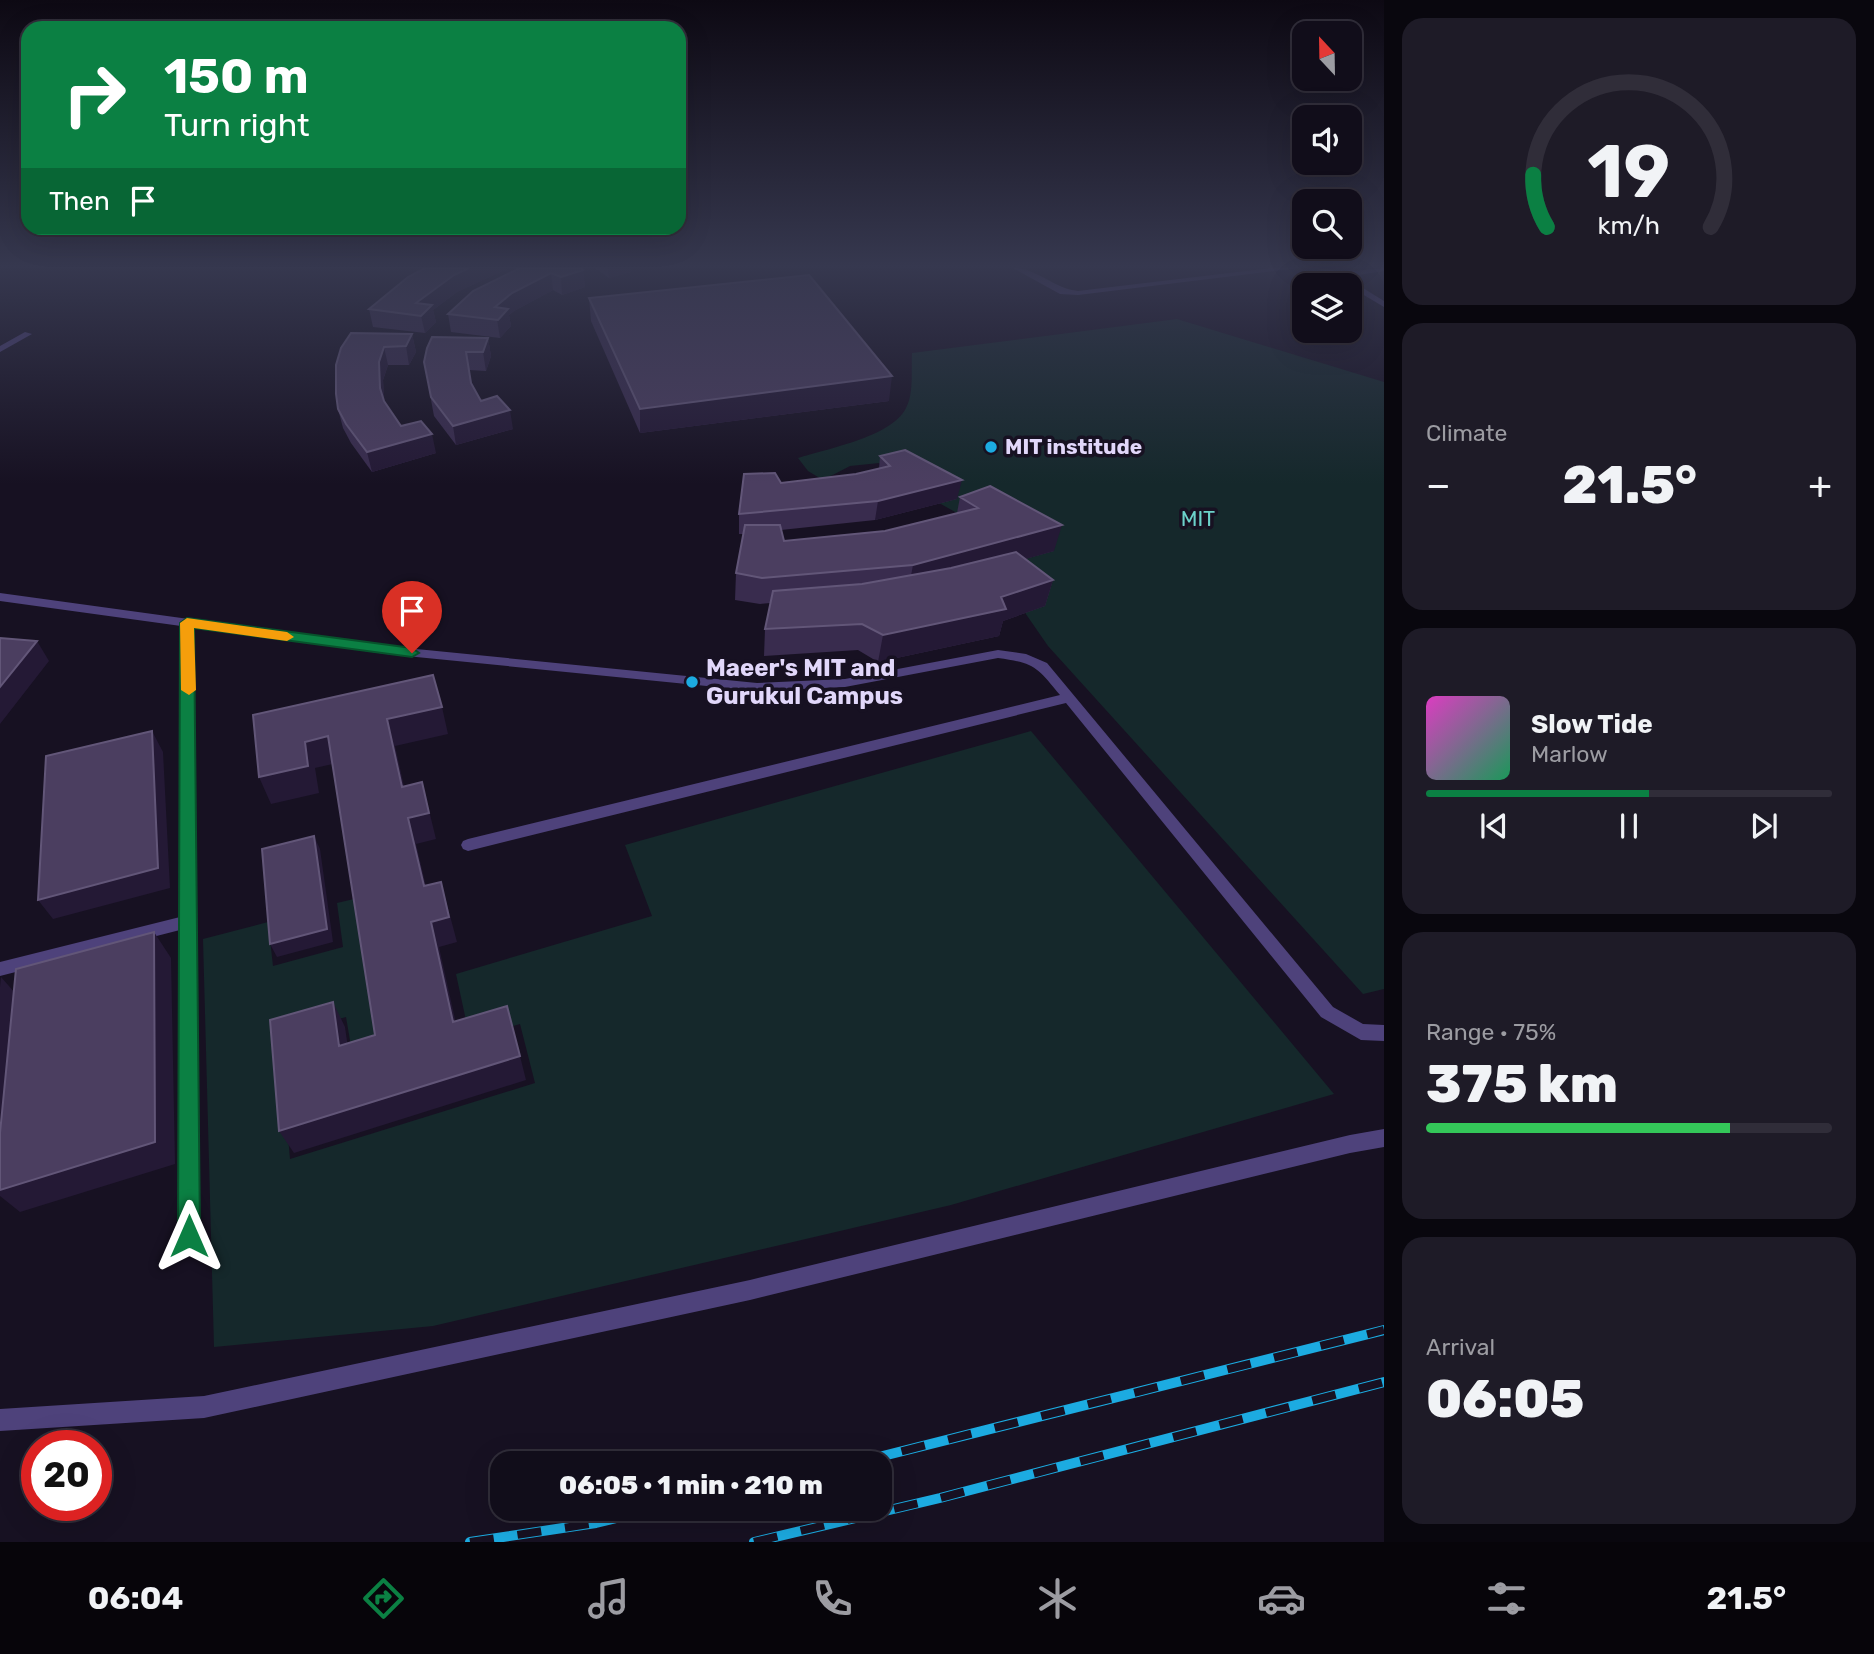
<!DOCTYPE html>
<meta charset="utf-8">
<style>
:root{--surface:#110d1a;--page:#1e1b27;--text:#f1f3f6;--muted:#9c9ca2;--line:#302d39;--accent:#0b8043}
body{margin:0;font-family:Rubik,sans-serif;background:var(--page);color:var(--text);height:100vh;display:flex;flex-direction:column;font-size:26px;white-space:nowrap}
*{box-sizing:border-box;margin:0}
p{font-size:23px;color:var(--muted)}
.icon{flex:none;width:38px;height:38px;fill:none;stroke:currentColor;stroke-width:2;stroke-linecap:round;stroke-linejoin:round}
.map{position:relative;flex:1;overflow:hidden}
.details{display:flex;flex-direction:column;gap:18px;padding:18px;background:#09070e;width:490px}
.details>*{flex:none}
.hud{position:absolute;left:21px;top:21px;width:665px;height:214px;border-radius:21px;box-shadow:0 7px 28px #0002,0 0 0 2px var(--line);background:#0b8043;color:#fff;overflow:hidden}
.needle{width:46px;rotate:338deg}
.controls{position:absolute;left:1292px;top:21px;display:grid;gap:14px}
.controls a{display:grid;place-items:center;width:70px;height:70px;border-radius:14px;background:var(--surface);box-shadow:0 7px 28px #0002,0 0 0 2px var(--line);font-size:35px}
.speed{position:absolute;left:21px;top:1430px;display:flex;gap:14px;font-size:35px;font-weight:700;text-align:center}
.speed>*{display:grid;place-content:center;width:91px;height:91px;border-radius:50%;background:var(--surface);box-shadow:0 7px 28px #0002,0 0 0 2px var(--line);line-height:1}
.speed .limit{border:10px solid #d22;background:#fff;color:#111}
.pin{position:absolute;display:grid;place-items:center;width:60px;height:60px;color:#fff;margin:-72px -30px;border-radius:50% 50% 50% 0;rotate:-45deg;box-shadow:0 0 7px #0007}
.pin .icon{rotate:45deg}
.me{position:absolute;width:77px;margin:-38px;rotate:0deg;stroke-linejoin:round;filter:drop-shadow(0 0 5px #0008)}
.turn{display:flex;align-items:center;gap:24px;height:147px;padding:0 28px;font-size:32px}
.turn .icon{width:91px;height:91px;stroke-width:2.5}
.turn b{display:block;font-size:49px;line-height:60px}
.then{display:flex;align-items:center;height:66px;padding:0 28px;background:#0003;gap:14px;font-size:26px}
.big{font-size:52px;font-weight:800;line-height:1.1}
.details .tile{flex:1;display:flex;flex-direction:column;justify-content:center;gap:10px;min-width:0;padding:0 24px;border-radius:21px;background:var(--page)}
.details .dial{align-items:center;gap:0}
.dial svg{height:182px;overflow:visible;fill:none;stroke:var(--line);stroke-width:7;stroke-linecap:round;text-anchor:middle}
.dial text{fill:var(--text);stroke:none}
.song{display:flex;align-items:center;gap:21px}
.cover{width:84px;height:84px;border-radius:10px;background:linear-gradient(135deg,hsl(310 70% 55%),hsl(150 70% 35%))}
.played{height:7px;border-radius:4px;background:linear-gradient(90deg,var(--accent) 55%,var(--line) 55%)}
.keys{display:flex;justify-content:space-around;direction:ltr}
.heat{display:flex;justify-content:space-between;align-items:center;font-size:38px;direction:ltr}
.charge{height:10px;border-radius:5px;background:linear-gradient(90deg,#34c759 75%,var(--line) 0)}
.trip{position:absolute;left:490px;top:1451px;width:402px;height:70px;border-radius:21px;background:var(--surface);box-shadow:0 7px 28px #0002,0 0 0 2px var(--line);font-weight:800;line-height:70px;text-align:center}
.tabs{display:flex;height:112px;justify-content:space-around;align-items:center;background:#07050a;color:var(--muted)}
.tabs .icon{width:49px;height:49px}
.tabs .current{color:var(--accent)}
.tabs b{font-size:32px;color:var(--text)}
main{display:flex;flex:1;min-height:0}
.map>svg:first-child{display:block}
.green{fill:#15282b}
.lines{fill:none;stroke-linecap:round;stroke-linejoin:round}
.lane{fill:#4e427b;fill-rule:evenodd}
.rail-casing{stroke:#1cabe1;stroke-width:10}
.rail{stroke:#171122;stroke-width:8;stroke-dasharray:24;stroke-linecap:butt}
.wall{fill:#392c4e}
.shaded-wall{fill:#241935}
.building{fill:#4b3e60;stroke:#625678;stroke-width:2}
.route{fill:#0b8043;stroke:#07532c;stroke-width:2}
.slow{fill:#f59e0b}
.poi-dot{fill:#1cabe1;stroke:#171122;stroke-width:2.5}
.labels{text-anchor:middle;stroke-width:7;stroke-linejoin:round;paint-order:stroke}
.far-poi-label{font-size:21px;font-weight:bold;fill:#e1d7fa;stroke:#171122;text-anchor:start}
.far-park-label{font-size:21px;fill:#6cd1ca;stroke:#171122}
.poi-label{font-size:24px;font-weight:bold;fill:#e1d7fa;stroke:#171122;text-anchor:start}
</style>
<main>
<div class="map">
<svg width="1384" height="1542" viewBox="0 0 1384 1542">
<rect width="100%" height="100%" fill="#171122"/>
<!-- green -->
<path class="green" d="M1177 319 1384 382V989L1363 994 1048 646 1003 581 1014 545 891 476 879 463 850 466 823 480 808 471 798 458C826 449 892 437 906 408 914 393 911 370 912 353Z
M1031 731 1334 1094 951 1205 433 1326 214 1347 203 939 268 922 273 966 343 947 337 903 354 899 378 1050 353 1058 346 1017 279 1036 290 1159 535 1083 520 1024 470 1039 456 974 652 916 625 845Z"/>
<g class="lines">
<!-- lane -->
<path class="lane" d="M1013 268C1037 268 1054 289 1078 291L1271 268H1298L1078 295 1060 294Z
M1315 268 1344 272 1384 268V271L1345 277 1384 301V307L1337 279 1338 275Z
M25 332 32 334 0 352V346Z
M0 593 386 646 757 683 845 679 998 650 1026 654 1047 663 1333 1007 1363 1024 1384 1025V1041L1361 1040 1321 1017 1066 703 468 851 463 849 461 845 463 841 468 839 1060 695C1037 667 1035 663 998 658L845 687 757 691 386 654 193 627 199 1236 196 1243 189 1246 182 1243 179 1236 180 930 0 976V962L180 917 181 626 0 601Z
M1384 1129V1147L1350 1153 750 1300 204 1418 0 1431V1409L204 1396 750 1280 1350 1135Z"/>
<!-- rail casing -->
<g class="rail-casing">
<path id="rail" d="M855 1463 1384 1330
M470 1542 596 1523 657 1508
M754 1542 940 1498 1384 1382"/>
</g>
<!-- rail -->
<use href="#rail" class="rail"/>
</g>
<!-- wall -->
<path class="wall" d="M425 268H509L457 292 433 310 436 322 425 333 373 327 369 309Z
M513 268H581L583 270 585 287 562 295 553 290 514 311 509 315 511 326 500 338 451 332 448 314 516 270Z
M595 268H631V272L609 278Z
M589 298 889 401 640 433 591 321Z
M412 334 416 352 409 365H388L383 380 384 402 401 426 436 453 372 472 351 443 343 428 338 409 336 365Z
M488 338 491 356 486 371 469 370 471 383 481 401 513 429 456 445 434 416 424 362Z
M880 456 957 499 875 520 781 530 784 541 885 531 957 513 960 497 1054 551 1025 559 1053 580 1045 606 1003 621 999 636 878 662 858 650 764 656 765 629 770 603 760 604 735 600 736 573 743 534H739V514L781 483 856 474 879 469Z"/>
<!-- shaded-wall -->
<path class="shaded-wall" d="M469 268H509L457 292 433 310 436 322 425 333 421 316 416 303 454 275Z
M608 268H631V272L609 278Z
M583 270 585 287 562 295 561 277Z
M551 273 553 290 514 311 509 315 511 326 500 338 495 307 512 293Z
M412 334 416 352 409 365 406 346Z
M488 338 491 356 486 371 483 352Z
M384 347 388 365 383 380 385 407 380 388 379 362Z
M892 376 889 401 640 433V409Z
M510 410 513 429 456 445 453 426Z
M432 434 436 453 372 472 367 452Z
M962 480 957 499 875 520 878 501Z
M1062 525 1054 551 908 592 913 565Z
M1053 580 1045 606 1003 621 999 636 878 662 883 635Z
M37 641 49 661 0 724V687Z
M442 707 448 734 395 746 410 813 402 787 387 719Z
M152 731 163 752 170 888 53 919 38 900Z
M328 736 337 763 315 768 319 793 271 804 259 777 305 742Z
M422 782 436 839 416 844 432 912 424 886 408 818Z
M314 836 320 849 333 942 277 957 270 944Z
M441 882 457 942 439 947 461 1046 453 1022 431 922Z
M154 932 171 958 175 1164 20 1212 0 1196V987L1 977 23 1002Z
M333 1002 345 1027 351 1069 339 1046Z
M520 1056 526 1080 294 1153 279 1131Z"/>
<!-- building -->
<path class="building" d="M425 268H469L454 275 416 303 432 305 421 316 369 309 408 277Z
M520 268H581L583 270 561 277 551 273 512 293 495 307 508 309 498 320 448 314 473 291Z
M809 275 892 376 640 409 589 298Z
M351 333 412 334 406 346 384 347 379 362 380 388 384 401 401 426 421 421 432 434 367 452 346 424 338 409 336 394V365L341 348Z
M432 337 488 338 483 352H466L471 383 481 401 497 396 510 410 453 426 431 397 424 362 427 348Z
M905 450 962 480 878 501 739 514 744 474 775 473 781 483 856 474 890 466 880 456Z
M990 486 1062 525 913 565 762 578 736 573 745 525H780L784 541 885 531 978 508 960 497Z
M1016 552 1053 580 1001 597 1006 609 883 635 862 624 765 629 773 591 862 584 951 568Z
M0 638 37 641 0 687Z
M433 675 442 707 387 719 402 787 422 782 429 813 408 818 424 886 441 882 449 917 431 922 453 1022 507 1006 520 1056 279 1131 270 1020 333 1002 339 1046 375 1035 328 736 305 742 308 766 259 777 253 715Z
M152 731 158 868 38 900 46 756Z
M314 836 327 929 270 944 262 849Z
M154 932 155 1142 0 1190V1133L16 969Z"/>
<!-- sky -->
<linearGradient id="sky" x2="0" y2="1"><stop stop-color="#0d0913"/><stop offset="0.55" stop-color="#36384f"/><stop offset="1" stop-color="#36384f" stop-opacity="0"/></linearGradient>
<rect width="1384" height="484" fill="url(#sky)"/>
<!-- route -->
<path class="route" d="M187 618 412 648 419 653 412 657 194 628 200 1236 197 1244 189 1247 181 1244 178 1236 180 623Z"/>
<!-- slow -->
<path class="slow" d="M187 618 287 632 294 637 287 641 194 628 196 690 189 695 181 690 180 623Z"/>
<!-- markers -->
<g class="poi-dot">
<circle cx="991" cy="447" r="7"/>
<circle cx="692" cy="682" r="7"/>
</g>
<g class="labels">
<!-- far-poi labels -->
<g class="far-poi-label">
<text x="1005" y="454">MIT institude</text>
</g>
<!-- far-park labels -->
<g class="far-park-label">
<text x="1198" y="526">MIT</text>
</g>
<!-- poi labels -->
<g class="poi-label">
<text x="706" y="676">Maeer's MIT and<tspan x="706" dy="28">Gurukul Campus</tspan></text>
</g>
</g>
</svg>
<div class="controls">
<a><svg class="needle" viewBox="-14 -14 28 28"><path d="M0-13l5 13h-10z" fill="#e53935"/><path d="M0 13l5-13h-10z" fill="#9c9ca2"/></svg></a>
<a><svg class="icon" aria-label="sound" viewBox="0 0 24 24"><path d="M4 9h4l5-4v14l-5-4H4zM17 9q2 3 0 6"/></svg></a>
<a><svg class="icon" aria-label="search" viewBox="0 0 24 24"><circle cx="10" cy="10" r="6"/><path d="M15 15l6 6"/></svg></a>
<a><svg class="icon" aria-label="layers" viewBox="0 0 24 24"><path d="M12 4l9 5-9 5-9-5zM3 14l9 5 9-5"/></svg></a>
</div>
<div class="speed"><div class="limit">20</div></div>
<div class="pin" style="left:412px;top:653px;background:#d93025"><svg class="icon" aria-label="arrive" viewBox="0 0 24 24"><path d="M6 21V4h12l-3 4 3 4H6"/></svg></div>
<svg class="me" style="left:189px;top:1236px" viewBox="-20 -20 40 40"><path d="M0-17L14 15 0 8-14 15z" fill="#0b8043" stroke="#fff" stroke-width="4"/></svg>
<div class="trip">06:05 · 1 min · 210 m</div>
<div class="hud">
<div class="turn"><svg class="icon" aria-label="right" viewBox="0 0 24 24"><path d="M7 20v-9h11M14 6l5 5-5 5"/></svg><div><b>150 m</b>Turn right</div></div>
<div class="then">Then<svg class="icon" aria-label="arrive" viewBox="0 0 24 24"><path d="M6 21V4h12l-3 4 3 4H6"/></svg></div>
</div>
</div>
<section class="details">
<div class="tile dial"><svg viewBox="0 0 100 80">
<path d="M14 69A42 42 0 1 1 86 69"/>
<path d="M14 69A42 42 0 0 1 8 46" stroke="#0b8043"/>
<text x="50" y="56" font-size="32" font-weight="700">19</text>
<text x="50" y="72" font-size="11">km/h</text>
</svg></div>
<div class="tile"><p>Climate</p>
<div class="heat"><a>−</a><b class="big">21.5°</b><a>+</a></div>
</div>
<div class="tile">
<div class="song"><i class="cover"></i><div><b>Slow Tide</b><p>Marlow</p></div></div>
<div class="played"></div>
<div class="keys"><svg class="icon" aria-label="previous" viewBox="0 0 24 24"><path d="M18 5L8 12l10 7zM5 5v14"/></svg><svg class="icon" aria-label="pause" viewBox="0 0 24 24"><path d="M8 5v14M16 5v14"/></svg><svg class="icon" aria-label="next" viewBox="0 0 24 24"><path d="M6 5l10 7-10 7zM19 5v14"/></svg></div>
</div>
<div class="tile"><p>Range · 75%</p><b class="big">375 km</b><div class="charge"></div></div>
<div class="tile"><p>Arrival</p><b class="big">06:05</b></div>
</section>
</main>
<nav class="tabs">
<b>06:04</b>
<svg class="icon current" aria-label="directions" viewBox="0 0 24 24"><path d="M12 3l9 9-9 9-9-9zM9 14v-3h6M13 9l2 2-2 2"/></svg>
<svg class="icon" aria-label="music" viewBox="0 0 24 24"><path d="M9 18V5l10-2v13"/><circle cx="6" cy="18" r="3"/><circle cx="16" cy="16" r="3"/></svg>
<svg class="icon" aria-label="phone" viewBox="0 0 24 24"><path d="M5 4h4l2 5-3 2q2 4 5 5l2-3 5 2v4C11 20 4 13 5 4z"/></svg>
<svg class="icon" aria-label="climate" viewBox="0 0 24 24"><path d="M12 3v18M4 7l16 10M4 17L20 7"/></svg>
<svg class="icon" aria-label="car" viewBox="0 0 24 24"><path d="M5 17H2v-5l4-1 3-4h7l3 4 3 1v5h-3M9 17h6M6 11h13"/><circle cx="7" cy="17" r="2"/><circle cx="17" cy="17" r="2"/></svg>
<svg class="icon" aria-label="filters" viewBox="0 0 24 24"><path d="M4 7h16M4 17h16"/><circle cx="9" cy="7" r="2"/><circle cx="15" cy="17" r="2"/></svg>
<b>21.5°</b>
</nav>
